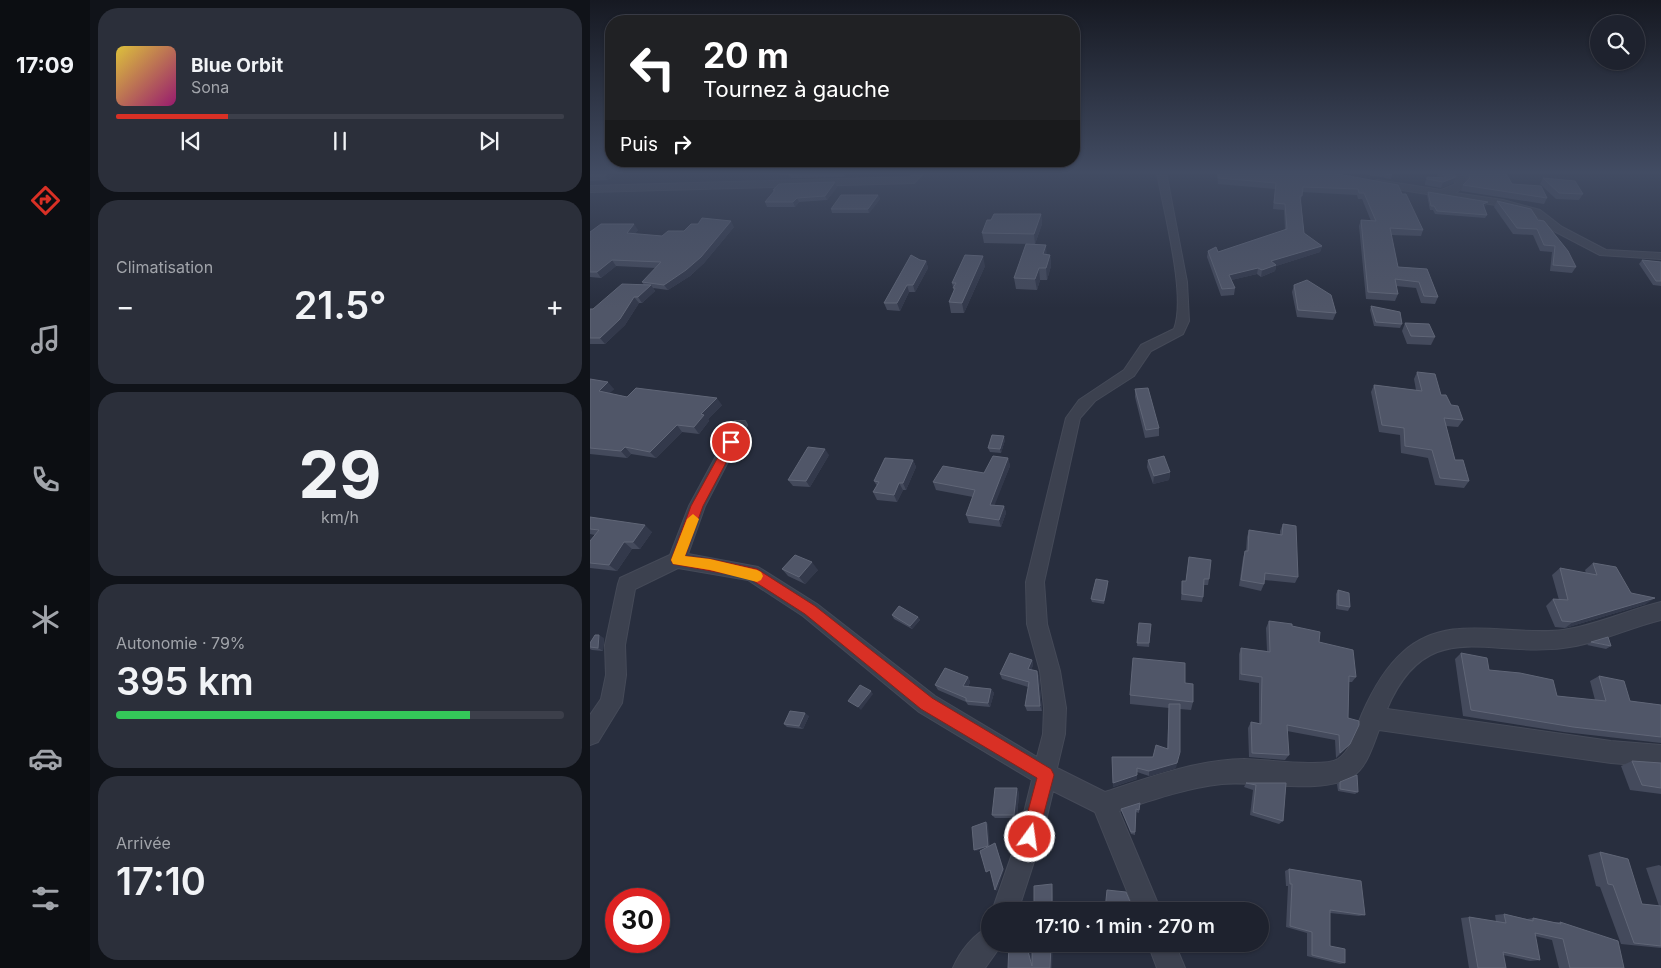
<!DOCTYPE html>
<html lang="fr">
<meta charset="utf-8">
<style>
:root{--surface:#1e222e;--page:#2b2f3a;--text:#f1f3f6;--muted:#a1a4aa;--line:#3c3f4a;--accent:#d93025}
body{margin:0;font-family:Inter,sans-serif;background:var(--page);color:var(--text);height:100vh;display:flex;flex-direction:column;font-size:19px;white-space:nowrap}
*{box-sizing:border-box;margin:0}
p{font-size:16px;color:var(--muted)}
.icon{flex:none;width:28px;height:28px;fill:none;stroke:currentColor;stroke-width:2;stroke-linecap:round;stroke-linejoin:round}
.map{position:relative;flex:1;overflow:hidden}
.panel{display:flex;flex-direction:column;gap:8px;padding:8px;background:#101319;width:500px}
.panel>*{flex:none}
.hud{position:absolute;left:15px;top:15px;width:475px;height:152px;border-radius:20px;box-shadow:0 1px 4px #0004,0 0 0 1px var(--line);background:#202124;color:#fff;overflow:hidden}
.controls{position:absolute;left:1000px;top:15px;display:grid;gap:10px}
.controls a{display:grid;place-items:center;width:55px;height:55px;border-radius:50%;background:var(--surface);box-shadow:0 1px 4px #0004,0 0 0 1px var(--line);font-size:25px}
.speed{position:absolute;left:15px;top:888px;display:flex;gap:10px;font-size:25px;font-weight:700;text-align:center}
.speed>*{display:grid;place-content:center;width:65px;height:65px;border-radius:50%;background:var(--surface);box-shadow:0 1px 4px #0004,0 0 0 1px var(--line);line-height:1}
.speed .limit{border:8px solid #d22;background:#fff;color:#111}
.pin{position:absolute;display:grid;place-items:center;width:42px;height:42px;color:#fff;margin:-21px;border:2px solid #fff;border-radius:50%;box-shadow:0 1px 5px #0007}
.me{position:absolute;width:55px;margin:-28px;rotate:14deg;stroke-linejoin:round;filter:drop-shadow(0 0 4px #0008)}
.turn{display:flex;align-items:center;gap:18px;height:105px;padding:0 15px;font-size:22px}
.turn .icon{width:65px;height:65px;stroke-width:2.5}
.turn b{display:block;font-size:35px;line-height:42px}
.then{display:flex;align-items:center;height:48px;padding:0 15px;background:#0003;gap:10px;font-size:19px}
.big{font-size:38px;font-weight:600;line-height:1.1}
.panel .card{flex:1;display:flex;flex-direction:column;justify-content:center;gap:8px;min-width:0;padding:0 18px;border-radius:20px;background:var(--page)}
.panel .dial{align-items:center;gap:0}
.dial b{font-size:65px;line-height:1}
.song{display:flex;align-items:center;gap:15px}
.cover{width:60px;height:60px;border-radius:8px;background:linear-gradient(135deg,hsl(50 70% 55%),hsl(320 70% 35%))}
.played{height:5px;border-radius:2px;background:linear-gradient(90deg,var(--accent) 25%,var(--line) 25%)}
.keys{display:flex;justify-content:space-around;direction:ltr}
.heat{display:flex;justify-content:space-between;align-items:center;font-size:28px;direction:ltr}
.charge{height:8px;border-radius:4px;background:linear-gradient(90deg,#34c759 79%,var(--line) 0)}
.trip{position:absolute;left:391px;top:902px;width:288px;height:50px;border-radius:25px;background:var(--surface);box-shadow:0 1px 4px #0004,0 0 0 1px var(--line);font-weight:600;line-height:50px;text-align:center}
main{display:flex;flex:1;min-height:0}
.menu{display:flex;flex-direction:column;width:90px;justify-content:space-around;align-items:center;background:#0c0e12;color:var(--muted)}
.menu .icon{width:35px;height:35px}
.menu .selected{color:var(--accent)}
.menu b{font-size:22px;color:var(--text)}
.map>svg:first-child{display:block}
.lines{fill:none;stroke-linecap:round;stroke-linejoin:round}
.street-casing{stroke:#454a58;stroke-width:2}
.street{fill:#3c414f;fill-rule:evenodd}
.wall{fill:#444a5c}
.shaded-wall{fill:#33394b}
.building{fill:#505668;stroke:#606677}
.route{fill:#d93025;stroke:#8d1f18}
.slow{fill:#f59e0b}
</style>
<main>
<nav class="menu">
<b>17:09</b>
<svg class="icon selected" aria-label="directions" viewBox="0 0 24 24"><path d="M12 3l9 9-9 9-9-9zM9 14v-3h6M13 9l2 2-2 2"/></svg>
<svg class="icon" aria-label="music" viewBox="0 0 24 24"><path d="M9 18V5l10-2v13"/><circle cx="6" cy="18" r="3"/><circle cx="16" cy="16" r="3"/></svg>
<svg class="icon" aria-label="phone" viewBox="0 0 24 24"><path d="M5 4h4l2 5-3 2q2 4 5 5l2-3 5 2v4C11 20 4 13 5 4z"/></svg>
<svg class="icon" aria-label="climate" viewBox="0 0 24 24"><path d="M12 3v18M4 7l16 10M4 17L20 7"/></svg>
<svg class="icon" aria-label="car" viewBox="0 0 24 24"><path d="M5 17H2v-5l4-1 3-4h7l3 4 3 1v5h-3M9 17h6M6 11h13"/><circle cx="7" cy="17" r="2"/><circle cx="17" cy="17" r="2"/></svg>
<svg class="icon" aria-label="filters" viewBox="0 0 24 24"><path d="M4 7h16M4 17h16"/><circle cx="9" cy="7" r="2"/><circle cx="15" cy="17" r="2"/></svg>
</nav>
<section class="panel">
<div class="card">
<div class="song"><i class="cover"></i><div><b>Blue Orbit</b><p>Sona</p></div></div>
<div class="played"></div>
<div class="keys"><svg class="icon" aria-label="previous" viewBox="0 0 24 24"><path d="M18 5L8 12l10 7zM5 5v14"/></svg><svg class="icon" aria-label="pause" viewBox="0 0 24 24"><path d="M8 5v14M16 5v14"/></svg><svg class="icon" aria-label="next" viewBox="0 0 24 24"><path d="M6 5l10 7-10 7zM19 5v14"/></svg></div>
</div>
<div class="card"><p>Climatisation</p>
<div class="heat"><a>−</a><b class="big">21.5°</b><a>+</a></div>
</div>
<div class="card dial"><b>29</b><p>km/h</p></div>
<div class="card"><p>Autonomie · 79%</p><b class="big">395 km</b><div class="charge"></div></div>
<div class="card"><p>Arrivée</p><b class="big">17:10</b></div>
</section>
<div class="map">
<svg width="1071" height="968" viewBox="0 0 1071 968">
<rect width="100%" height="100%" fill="#282e3e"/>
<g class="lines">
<!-- street casing -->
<g class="street-casing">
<path id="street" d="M325 172H334L324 183 0 192V186L321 177Z
M567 172H576L597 282 599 321 593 334 561 351 544 376 505 401 490 418 454 582 457 624 470 671 476 708 475 734 467 768 515 792C560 777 606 760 654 759 674 759 733 768 748 759 763 749 766 728 772 714 782 691 794 669 813 652 858 611 919 637 973 630 1007 625 1038 610 1071 602V620C1038 628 1007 644 973 648 897 658 837 615 797 709L1021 741 1071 745V767L1021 763 789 730C783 745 777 767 763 776 733 796 668 780 632 784 596 788 562 800 529 811L571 911H545L505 812 463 791 452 837 428 911H402L428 837 442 780 329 712 213 616 158 580 88 568 45 589 35 645 36 675 32 703 8 742 0 745V715L11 699 16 675 15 645 28 584 30 578 80 555 99 506 145 421H155L157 425 115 506 98 554 168 567 227 604 345 696 447 757 453 734 454 708 450 671 437 624 436 582 476 418 489 400 534 370 551 345 584 329C597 296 573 209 567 172Z
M857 172H867L876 181 874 187 865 193 913 200 950 210 972 227 1016 250 1071 253V259L1010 255 964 231 944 214 912 206 787 186 782 183 787 180 851 190 866 184Z
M400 927V944H412L395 968H363C370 952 384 933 400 927Z
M558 944H585L595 968H567Z"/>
</g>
<!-- street -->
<use href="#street" class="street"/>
</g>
<!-- wall -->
<path class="wall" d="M0 172H29L18 180 0 181Z
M188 172H257L254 177 201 178 199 175H189Z
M627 172H747L748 174 812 194 833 230 831 236 801 235 808 267 837 269 848 297 845 304 831 303 826 288 806 286 808 294 805 301 776 299 769 226 771 220 781 221 772 199H768L767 195 712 192 711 202 714 233 732 246 730 252 686 266 685 271 671 277 667 274 641 280 645 288 644 295 631 296 617 257 618 251 628 252 695 230 694 210 683 209 685 189 628 184Z
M773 172H800L802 175 801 179 773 174Z
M845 172H863V183L851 188 835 185V183L837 177 849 178Z
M869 172H907L922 184 957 198 954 204 871 191 873 185 877 182 875 178Z
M953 178 993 194 989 200 966 199 950 184Z
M247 187 237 200 209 202 205 207H177L175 202 184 192 183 190Z
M838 192 896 205 894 207 897 215 895 218 845 214 843 210H840L837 195Z
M288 195 290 199 279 213H242L241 209Z
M907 201 948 220 986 267 982 273 960 271 962 252 950 251 943 235 923 234 904 207Z
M451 214 452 224 445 244 394 243 392 233 401 220Z
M144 227 114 263 100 276 78 290 63 288 65 291 52 303H49L35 325 15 344H0V309H3L54 285 52 282 66 268 26 266 11 278 0 277V232L48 230 44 234 72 236 94 231Z
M457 255H460L461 266 457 280H450L447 290 426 289 424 278Z
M330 260 336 261 338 268 325 292H319L310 311 297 310 294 303Z
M1052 260 1071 262V286L1063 285 1049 264Z
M395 266 374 313H361L359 302 364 291 362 283Z
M704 285 746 313 743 320 707 317 702 292Z
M781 306 812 324 810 328 784 326 780 310Z
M815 323 845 337 841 345 817 344 812 331Z
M827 372 861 405 873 420 868 427 856 426 865 460 879 481 874 488 845 485 838 458 811 453 810 435 789 432 781 392 784 385 826 390 824 379Z
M0 379 24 389 19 393 37 397 132 405 118 419 119 421 109 434 92 432 66 458 41 454 37 458 0 454Z
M545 389 569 428V436L555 438 545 397Z
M415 440 411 453 400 452 398 448Z
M239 455 220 487 203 486 198 480Z
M418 458 420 466 404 505 414 506 416 513 411 527 379 523 376 515 383 497 346 490 343 482 394 473Z
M323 460 326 467 316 490H313L307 502 287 500 283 492 287 486 284 481Z
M558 460 580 472 579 480 563 484 557 467Z
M0 517 62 532 50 549H42L27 571 0 568V541L5 535 0 534Z
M693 524 708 577 705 583 674 580V584L671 591 649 586 653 558 655 551H656L657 537 659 530 690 535V531Z
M599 557 619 579 618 585H613V597L612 602 591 600 592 581H596Z
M1003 563 1056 604 975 628 965 627 956 606 963 599 969 600 962 575 970 568 996 573 995 570Z
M192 569 228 570 215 584 198 576Z
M518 581V585L514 604 502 602 501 599Z
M748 590 760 607 758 611 746 609V594Z
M302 615 328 617 330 620 322 629 304 619Z
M679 621 702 626 729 642 766 677 762 682H759L758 718 760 744 746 758 745 740 697 731 699 755 695 760 659 757 658 728 661 722 669 723V683L649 680V654L651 648 677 651 676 628Z
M549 623 561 624 559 647 547 646Z
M14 638 13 651 2 650 0 649V643Z
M1001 642 1021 646 1016 649 997 645Z
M871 653 899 670 967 696 1005 700 1000 681 1009 676 1040 701 1071 705V743L974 732 873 716 865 659Z
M442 660 443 665 441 670 449 676 452 711H437L435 706 438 687 412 679 410 674Z
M378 677 380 682 378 687 401 689 404 693 400 707 378 705 376 702 348 690 345 685Z
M595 683 603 702 601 710 590 709 586 768 559 776 547 772V779L523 787 522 757H563L577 748 579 708 540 704V695Z
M219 716 213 729 197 727 194 724Z
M1042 761 1071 763V794L1040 790 1031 766Z
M750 782 768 792 765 794 748 791 747 784Z
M656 783H696L693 821 689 824 660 815 663 790 654 787Z
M429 792 427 818H405L402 815Z
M550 803 549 813 546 812 545 835 541 834 532 812 531 809Z
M1010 852 1052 904 1069 906 1056 868 1069 865 1071 866V948L1031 944 1010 887 1006 886 998 855Z
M699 869 775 915 769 916 740 913V946L755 963 750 964 717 956V933L696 927 698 886H696L695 871Z
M462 884V885L463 908 445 910 444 909Z
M914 914 937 919 943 918 963 922H970L1034 968H969L962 940 945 936 950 960 940 961 913 955 916 968H879L871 918 879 917 906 922 905 915Z"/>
<!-- shaded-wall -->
<path class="shaded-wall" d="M20 172H29L18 180 15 176Z
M252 172H257L254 177Z
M866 177 863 183 851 188 853 182Z
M245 182 247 187 237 200 235 196Z
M288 195 290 199 279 213 278 209Z
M207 198 209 202 205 207 203 202Z
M898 202 896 205 891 208 893 204Z
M451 214 452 224 445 244 444 234Z
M141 221 144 227 114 263 100 276 78 290 74 285Z
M44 224 48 230 41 239 37 233Z
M456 245 457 257 453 254Z
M732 246 730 252 686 266 685 271 671 277 672 270 681 261Z
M460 255 461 266 457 280 456 268Z
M393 256 395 266 374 313 372 303Z
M22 260 26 266 11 278 7 272Z
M336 261 338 268 325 292 323 285Z
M449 268 450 280 447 290 445 279Z
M668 268 667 274 638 281 639 275Z
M61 285 65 291 52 303 48 297Z
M317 285 319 292 310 311 307 303Z
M44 297 49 303 35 325 15 344 10 338Z
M18 382 24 389 15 398 9 391Z
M127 398 132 405 118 419 119 421 109 434 104 427 111 414Z
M87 425 92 432 66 458 60 452Z
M414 436 415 440 411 453 410 449Z
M35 447 41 454 37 458 31 451Z
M235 449 239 455 220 487 216 481Z
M418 458 420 466 402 512 400 505Z
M323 460 326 467 316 490 313 483Z
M580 472 579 480 563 484 564 476Z
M309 483 313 490 307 502 304 495Z
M414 506 416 513 411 527 409 520Z
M55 525 62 532 50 549 43 542Z
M34 542 42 549 27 571 19 565Z
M222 562 228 570 215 584 209 577Z
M518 581V585L514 604V601Z
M1065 598 1056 604 975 628 983 622Z
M328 617 330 620 322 629 320 626Z
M9 635 14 638 13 651 8 648Z
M442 660 443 665 440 674 438 669Z
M447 671 449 676 452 711 450 706Z
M378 677 380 682 376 691 373 686Z
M401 689 404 693 400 707 398 703Z
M281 691 283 694 271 710 268 707Z
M215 713 219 716 213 729 209 726Z
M587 763 586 768 559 776V771Z
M547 775V779L523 787V783Z
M427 788 429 792 427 818 424 815Z
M396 822 398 824 400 847 386 851 384 850Z
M405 843 406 845 414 870 407 891 405 890Z
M462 884V885L463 908H462Z
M436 944H438L444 966H442Z
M461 944H463L462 968H460Z"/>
<!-- building -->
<path class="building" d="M0 172H20L15 176H0Z
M200 172H251L199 174Z
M628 172H747L748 174 808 185 812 194H816L833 230 800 228 808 267 837 269 848 297 834 296 829 282 805 279 808 294 778 292 771 220 786 221 774 193H769L768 189 713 187 712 196H710L714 233 732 246 681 261 686 265 672 270 668 268 639 275 645 288 632 289 618 251 626 247 628 252 697 229 695 204 684 203 686 183 628 178Z
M785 172H800L802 175Z
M852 172H863L866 177 853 182 837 179V177L855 178Z
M878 172H907L917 175 922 184 951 186 957 198 873 185 880 178Z
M953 178 985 181 993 194 969 193Z
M245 182 235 196 207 198 203 202H175L185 190H183L189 184Z
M838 192 898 202 893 204 897 215 847 211 844 206H841Z
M251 195H288L278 209H241Z
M907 201 941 209 948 220 954 221 978 251 986 267 963 265 965 246 954 245 947 229 927 228Z
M404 214H451L444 234 392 233 397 220H401Z
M112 218 141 221 111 257 96 270 74 285 52 282 71 262 22 260 7 272H0V232L11 224H44L37 233 72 236 78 231H94L101 224H108Z
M436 244 456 245 453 254 460 255 456 268H449L445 279 424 278Z
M321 255 330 260 336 261 323 285H317L307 303H294Z
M375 255 393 256 372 303 359 302 365 288H363L366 283H362Z
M1052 260 1071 262V281H1066Z
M717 280 741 295 746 313 708 310 704 285Z
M32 284 61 285 48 297H44L30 319 10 338H0V309H3Z
M781 306 810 312 812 324 786 322Z
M815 323 839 324 845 337 821 336Z
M827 372 845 374 851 395H856L861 405 868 406 873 420 854 418 865 460H873L879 481 850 478 842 450 815 446 814 428 792 425 784 385 832 391Z
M0 379 18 382 9 391 37 397 46 388 127 398 111 414 114 415 104 427 87 425 60 452 35 447 31 451 0 448Z
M558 388 569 428 556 430 545 389Z
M402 435 414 436 410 449 398 448Z
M218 447 235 449 216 481 198 480Z
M403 456 418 458 400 505 414 506 409 520 376 515 385 490 343 482 353 466 394 473Z
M574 456 580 472 564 476 558 460Z
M295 458 323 460 313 483H309L304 495 283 492 289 482 284 481Z
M0 517 55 525 43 542H34L19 565 0 563V541L9 530 0 529Z
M693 524 706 526 708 577 675 573 674 584 651 580 655 551H658L659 530 692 535Z
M205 555 222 562 209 577 192 569Z
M599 557 621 560 619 579H614L613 597 592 594V581H596Z
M1003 563 1026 567 1041 593 1065 598 983 622 972 621 963 599 978 600 970 568 1007 575Z
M506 579 518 581 514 601 501 599Z
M748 590 759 593 760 607 748 605Z
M309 606 328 617 320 626 302 615Z
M679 621 702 624V626L730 632 729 642 763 650 766 677 759 676 758 718 769 721V725L760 744 750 753 749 735 697 725 699 755 662 753 661 722 671 724 672 677 651 674V648L680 652Z
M549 623 561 624 559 643H547Z
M5 635H9L8 648 0 647V643Z
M1018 637 1021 646 1001 642Z
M420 653 442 660 438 669 447 671 450 706H435L439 682 410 674Z
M871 653 897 658 899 670 930 673 963 680 967 696 1016 701 1009 676 1034 681 1040 701 1071 705V737L983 727 881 710Z
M543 658 595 663V683L603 684V702L540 695Z
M355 668 378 677 373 686 401 689 398 703 376 701V698L345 685Z
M270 685 281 691 268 707 258 701Z
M579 704H590V752L587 763 559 771 547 768V775L523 783 522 757H563L566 745 578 749Z
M200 711 215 713 209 726 194 724Z
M1042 761 1071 763V788L1052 785Z
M767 775 768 792 750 789V782Z
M656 783H696L693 821 663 812 666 785Z
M405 788H427L424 815H402Z
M550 803 549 810 546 809 545 832H541L531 809Z
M396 822 398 846 384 850 382 827Z
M405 843 413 869 405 890 400 870 396 872 390 851Z
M1010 852 1038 859 1052 904 1071 906V946L1044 943 1023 885 1018 884Z
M699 869 771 881 775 915 740 910V946L755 949V963L722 955V932L700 926 702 884H700Z
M462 884V908L444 909V886Z
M517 890 536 892 544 911H556H525L515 910Z
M914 914 943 921V918L971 924 970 922 1028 941 1034 968H980L973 939 945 933 950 960 913 952 916 968H888L879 917 916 923Z
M419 944H436L442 966V944H461L460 968H418Z"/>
<!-- sky -->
<linearGradient id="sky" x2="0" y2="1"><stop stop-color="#161922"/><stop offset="0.56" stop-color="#424c63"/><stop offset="1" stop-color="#424c63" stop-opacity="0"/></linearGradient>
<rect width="1071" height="308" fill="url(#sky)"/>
<!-- route -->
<path class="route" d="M141 438 147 442 113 506 95 556 120 559 167 569 225 606 342 698 461 769 464 775 446 843 440 846 434 843 431 837 447 778 331 709 215 614 159 578 83 564 81 560 101 506 138 439Z"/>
<!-- slow -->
<path class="slow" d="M103 514 109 519 95 556 120 559 167 570 171 572 173 576 171 580 167 582 120 570 83 564 81 560 97 519Z"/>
</svg>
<div class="controls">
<a><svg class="icon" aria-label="search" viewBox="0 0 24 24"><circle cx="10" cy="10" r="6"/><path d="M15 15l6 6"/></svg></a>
</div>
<div class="speed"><div class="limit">30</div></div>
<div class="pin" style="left:141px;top:442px;background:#d93025"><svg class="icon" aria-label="arrive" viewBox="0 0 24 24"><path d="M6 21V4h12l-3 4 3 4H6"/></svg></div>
<svg class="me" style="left:440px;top:837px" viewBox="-20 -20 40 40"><circle r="17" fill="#d93025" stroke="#fff" stroke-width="3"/><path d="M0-11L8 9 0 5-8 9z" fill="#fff"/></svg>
<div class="trip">17:10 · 1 min · 270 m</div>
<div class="hud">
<div class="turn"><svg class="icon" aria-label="left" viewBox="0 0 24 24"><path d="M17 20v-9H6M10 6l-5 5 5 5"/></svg><div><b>20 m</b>Tournez à gauche</div></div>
<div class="then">Puis<svg class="icon" aria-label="right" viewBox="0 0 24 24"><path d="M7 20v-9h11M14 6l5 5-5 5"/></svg></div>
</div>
</div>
</main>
